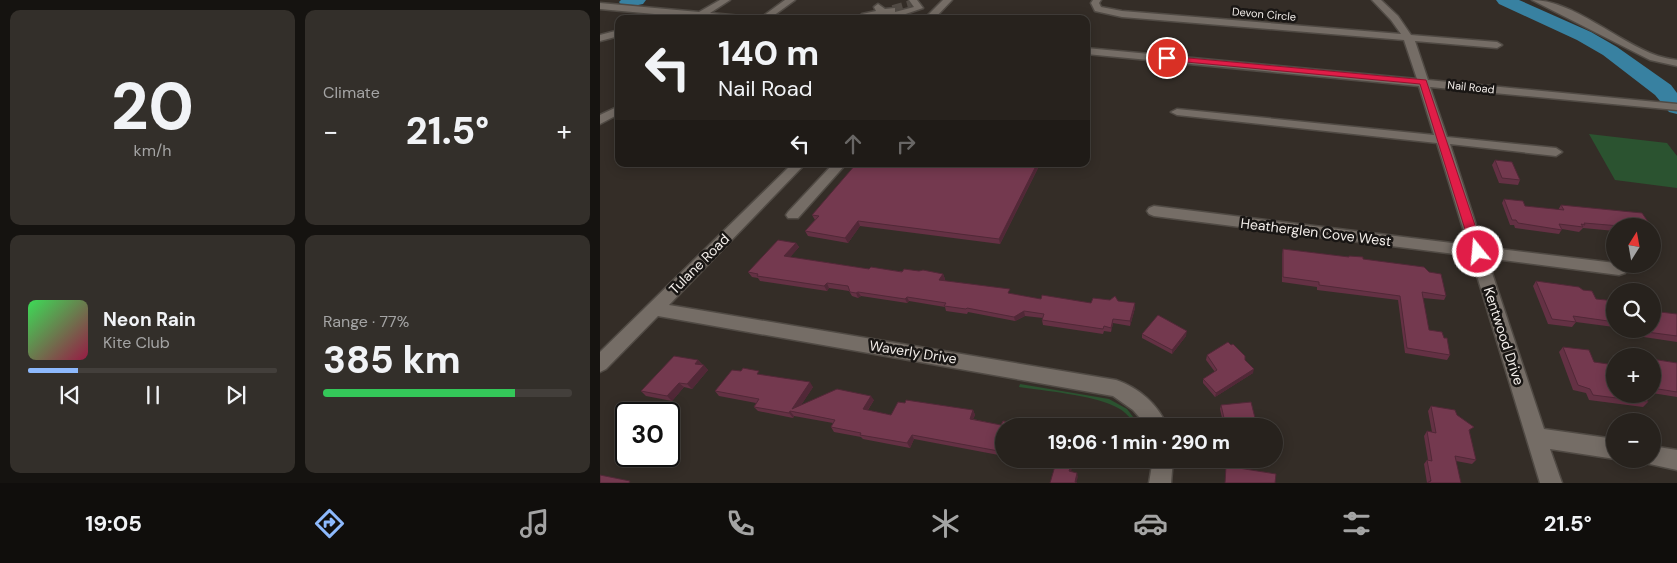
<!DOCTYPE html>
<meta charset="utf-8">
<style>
:root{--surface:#27221d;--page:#332f2a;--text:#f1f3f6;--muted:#a4a4a4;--line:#433f3b;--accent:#8db9fc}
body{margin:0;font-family:"DM Sans",sans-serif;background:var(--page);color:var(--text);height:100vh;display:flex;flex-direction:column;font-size:19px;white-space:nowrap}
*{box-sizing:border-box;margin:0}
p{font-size:16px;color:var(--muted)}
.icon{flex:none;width:28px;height:28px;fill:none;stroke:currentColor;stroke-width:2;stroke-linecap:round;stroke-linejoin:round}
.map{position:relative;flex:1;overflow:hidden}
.sheet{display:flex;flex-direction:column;gap:10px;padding:10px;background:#151310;width:600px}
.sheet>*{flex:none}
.banner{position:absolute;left:15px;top:15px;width:475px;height:152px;border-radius:10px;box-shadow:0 2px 12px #0003,0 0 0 1px var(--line);background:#27221d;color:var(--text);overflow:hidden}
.needle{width:32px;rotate:11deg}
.fabs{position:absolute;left:1006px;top:218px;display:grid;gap:10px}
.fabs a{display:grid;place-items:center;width:55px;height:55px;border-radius:50%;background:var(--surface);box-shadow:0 2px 12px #0003,0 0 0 1px var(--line);font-size:25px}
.speed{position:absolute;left:15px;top:402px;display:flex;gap:10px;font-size:25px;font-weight:700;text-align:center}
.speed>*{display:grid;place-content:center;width:65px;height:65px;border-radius:50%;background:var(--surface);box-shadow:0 2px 12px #0003,0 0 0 1px var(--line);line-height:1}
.speed .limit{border:2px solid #111;border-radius:8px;background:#fff;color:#111}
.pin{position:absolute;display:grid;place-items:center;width:42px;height:42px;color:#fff;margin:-21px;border:2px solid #fff;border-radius:50%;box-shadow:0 1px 5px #0007}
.me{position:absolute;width:55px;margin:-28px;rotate:343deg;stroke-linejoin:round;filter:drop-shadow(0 0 4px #0008)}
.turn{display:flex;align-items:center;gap:18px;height:105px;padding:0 20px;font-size:22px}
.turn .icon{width:65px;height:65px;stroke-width:2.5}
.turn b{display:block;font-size:35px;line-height:42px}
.lanes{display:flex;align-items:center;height:48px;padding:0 20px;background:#0003;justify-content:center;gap:25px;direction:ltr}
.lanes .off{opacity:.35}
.big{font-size:38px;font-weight:800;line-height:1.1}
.sheet .tile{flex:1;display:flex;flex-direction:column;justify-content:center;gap:8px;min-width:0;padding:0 18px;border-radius:10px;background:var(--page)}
.sheet .dial{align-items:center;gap:0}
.dial b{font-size:65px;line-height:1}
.song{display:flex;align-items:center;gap:15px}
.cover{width:60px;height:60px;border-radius:8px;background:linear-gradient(135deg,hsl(130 70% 55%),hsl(340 70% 35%))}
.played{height:5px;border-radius:2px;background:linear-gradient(90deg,var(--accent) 20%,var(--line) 20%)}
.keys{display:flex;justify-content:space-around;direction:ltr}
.heat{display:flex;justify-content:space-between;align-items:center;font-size:28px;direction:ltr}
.charge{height:8px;border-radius:4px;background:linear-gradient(90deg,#34c759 77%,var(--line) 0)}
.sheet .tiles{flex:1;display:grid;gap:10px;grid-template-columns:repeat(2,1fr)}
.trip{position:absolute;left:395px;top:418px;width:288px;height:50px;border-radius:25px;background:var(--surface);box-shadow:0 2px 12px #0003,0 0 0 1px var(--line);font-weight:800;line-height:50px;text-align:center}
.dock{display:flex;height:80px;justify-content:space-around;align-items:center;background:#100e0c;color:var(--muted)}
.dock .icon{width:35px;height:35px}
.dock .on{color:var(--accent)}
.dock b{font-size:22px;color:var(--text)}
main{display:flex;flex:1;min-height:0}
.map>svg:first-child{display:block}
.green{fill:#2b5330}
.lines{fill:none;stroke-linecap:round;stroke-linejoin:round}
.river{fill:#3881a1;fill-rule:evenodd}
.minor-tunnel{stroke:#514a44;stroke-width:10;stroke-dasharray:10 5;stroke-linecap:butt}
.minor-casing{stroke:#504a44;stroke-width:3}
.minor{fill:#756d66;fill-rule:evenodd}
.wall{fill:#643144}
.shaded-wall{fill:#512837}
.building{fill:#74394f;stroke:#512837}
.route{fill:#e11d48;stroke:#92132f}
.labels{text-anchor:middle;stroke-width:5;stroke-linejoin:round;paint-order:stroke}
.far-street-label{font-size:11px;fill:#f3eeea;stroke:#191614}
.street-label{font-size:14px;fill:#f3eeea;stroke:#191614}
</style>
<main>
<section class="sheet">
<div class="tiles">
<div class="tile dial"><b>20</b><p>km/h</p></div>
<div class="tile"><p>Climate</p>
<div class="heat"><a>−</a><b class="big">21.5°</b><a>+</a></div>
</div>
<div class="tile">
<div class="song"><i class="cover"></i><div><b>Neon Rain</b><p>Kite Club</p></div></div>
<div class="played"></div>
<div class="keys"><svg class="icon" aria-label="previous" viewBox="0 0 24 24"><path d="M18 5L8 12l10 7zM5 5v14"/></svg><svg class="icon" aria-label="pause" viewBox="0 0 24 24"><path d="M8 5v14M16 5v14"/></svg><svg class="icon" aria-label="next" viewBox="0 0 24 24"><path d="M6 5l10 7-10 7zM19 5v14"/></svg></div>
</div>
<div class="tile"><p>Range · 77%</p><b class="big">385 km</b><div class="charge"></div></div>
</div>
</section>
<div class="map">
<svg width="1077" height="483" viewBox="0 0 1077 483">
<rect width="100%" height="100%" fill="#342d27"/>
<!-- green -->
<path class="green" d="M989 134 1067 143 1077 156V188L1015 180Z
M420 384 509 399 527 409 540 426H536C530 417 524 410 514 406 492 395 445 391 419 387Z"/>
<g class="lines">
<!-- river -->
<path class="river" d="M21 0H46L43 4 28 7 22 6 19 2Z
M896 0H919L991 32 1017 47 1071 85 1077 93V114L1069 112 1055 95 1003 55 977 40 899 4Z"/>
<!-- minor-tunnel -->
<path class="minor-tunnel" d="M293 10 311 5"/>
<!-- minor casing -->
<g class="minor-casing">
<path id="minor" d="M120 0H130L110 13 141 16 145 19H109L0 9V3L99 12Z
M185 0H195L169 19H159Z
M309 0H317L323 8 291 19H284L281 15 258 19 262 14 276 11 274 7 278 4 285 9 295 8V12L314 7Z
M343 0H352L334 19H324Z
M493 0H501L499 3 501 7 522 11 801 34 791 20 772 0H781L798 16 811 35 897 42 902 45 897 48 815 41 828 80 1077 104V110L830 87 847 137 956 148 962 152 956 156 850 144 883 247 1015 263 1025 265 1027 269 1025 273 1019 275 887 258 944 429 1015 439V459L950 449 962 483H940L871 256 554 216 549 214 547 211 549 208 554 206 868 245 837 143 577 115 571 112 577 109 834 135 819 86 486 54V48L817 79 804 40 522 17 495 11 491 3Z
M932 0C973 0 1019 43 1058 56 1064 58 1071 59 1077 60V66L1050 60Z
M19 30V36L0 41V35Z
M19 106V114L0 124V115Z
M192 164H205L69 305 516 380C539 388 558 404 567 426H547L533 410 513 396 58 316 6 369 0 372V352Z
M233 164H246L198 218H188L186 215 188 212Z
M1052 446 1077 450V470L1045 463 1043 459H1052Z
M553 459H573L571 483H549Z"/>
</g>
<!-- minor -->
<use href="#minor" class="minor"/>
</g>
<!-- wall -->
<path class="wall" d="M895 160 920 180 918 185 899 183 892 165Z
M440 164 400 244 260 226 248 243 208 236 205 231 215 220 212 215Z
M904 199 925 206 958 210 961 205 1051 226H1015V231L983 228 979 232 962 229 959 234 915 228 914 225H910L902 203Z
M196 243 199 247 190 257 269 269 343 274 345 279 344 281 412 294 441 299 491 303 518 301 535 308 530 326 513 323 511 332 504 331 503 334 443 325 442 320 443 318 425 316 415 321 368 312 367 314 346 311 345 307 309 301 307 303 261 296 258 298 252 296 249 291 229 288 227 291 160 281 158 278 152 277 148 272Z
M683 249 748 257 749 256 763 259 846 296 844 300 823 298 829 330 844 338 850 355 847 360 805 353 798 300 717 290V287L682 282V254Z
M936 281 996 299 1015 301V329L1014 327 976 322 972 327 948 324 933 286Z
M1077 314V342L1017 333 1015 329H1052Z
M542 334 586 336 572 354 542 338Z
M963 347 994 362 1048 402 1043 407 989 400 986 393 973 390 959 352Z
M607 355 653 373 615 397 603 383V379L615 372 606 360Z
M1052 359 1077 363V397L1052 393Z
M98 360 108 370 92 389 84 387 72 401 46 396 41 391Z
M141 371 162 375 213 387 201 405 274 400 268 410 291 415 305 403 373 410 375 415 373 419 404 426V456L314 439 310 448 263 439 261 437 234 432 231 427 233 423 194 416 193 418 158 411 154 407 156 403 119 396 115 391Z
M621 405 657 426H620L619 422V418H622L620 409Z
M831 406 857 415 870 431 869 432 876 460 872 464 856 461 827 483 824 464 827 460H828L824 436 827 431 832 432 828 411Z
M419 459H432L431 461Z"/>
<!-- shaded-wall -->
<path class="shaded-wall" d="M437 164H440L400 244 399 239Z
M258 221 260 226 248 243 245 238Z
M196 243 199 247 187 261 184 256Z
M343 274 345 279 341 285 339 280Z
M227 283 229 288 227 291 224 286Z
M258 292 261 296 258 298 256 293Z
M307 297 309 301 307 303 305 299Z
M535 303V308L530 326V321Z
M424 311 425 316 415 321 414 317Z
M513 319V323L511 332V328Z
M587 331 586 336 572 354V350Z
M98 360 102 365 95 364Z
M104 365 108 370 92 389 87 384Z
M654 369 653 373 615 397 616 393Z
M210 382 213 387 196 413 192 409Z
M79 383 84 387 72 401 67 396Z
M271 396 274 400 265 414 263 409Z
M373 410 375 415 371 423 370 419Z
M190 411 194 416 193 418 189 413Z
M312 435 314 439 310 448 307 443Z
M473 459H475L470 475 469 471Z
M477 473 478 477 476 483H475Z"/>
<!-- building -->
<path class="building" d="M895 160 912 162 920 180 902 178Z
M256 164H437L399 239 258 221 245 238 205 231 219 216 212 215Z
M904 199 923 201 925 206 964 210 961 205 1042 213 1051 226H1020L984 223 985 225 981 224 983 227 959 224 962 230 918 223 916 220H912Z
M178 240 196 243 184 256 269 269 271 267 302 272 304 269 319 271 323 270 343 274 339 280 410 289 408 293 441 299 442 295 491 303 493 298 510 300 515 296 518 301 535 303 530 321 513 319 511 328 504 326 503 329 442 320 444 314 424 311 414 317 367 308 366 309 344 306 346 303 307 297 305 299 258 292 256 293 250 292 248 286 227 283 224 286 157 276 158 274 148 272Z
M683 249 749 257V256L763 257V259L824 267 829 272 841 274 846 296 822 292 829 330 842 332 844 338H847L850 355 807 348 800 296 719 285V282L683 277Z
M936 281 979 287 983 290 992 291 996 299 1015 301V322L973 316 976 322 952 319Z
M1052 311 1077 314V336L1024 329H1052Z
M558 315 587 331 572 350 542 334Z
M628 342 631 345 633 344 645 356V360L654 369 616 393 603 379 617 370 607 355Z
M963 347 989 350 994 362 1015 365V394H1044L1048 402 993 395 990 389 978 385Z
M74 356 98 360 95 364 104 365 87 384 79 383 67 396 41 391Z
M1052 359 1077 363V392L1052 388Z
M143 368 159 371 157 374 210 382 192 409 237 389 271 396 263 409 291 415 298 402 305 403 306 400 373 410 370 419 401 425 403 421 431 426H404V452L312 435 307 443 260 435 261 433 231 427 235 420 190 411 189 413 154 407 159 399 115 391 132 370 141 371Z
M651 402 657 426H621L619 418H624L621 405Z
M831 406 855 410 857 415 874 427 869 430 876 460 855 456 861 483H827L831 481 827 460 832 461 827 431 836 433Z
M457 459H473L469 471 477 473 475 482 477 483H450Z
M626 466 676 474 675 483H625Z
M0 475 30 481 29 483H0Z"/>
<!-- route -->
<path class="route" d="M567 56 826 80 884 252 882 255H874L872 252 820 84 565 60V57Z"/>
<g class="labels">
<!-- far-street labels -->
<g class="far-street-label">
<text transform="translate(664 14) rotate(5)" y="4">Devon Circle</text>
<text transform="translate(871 87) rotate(6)" y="4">Nail Road</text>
</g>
<!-- street labels -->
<g class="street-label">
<text transform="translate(716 232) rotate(7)" y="5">Heatherglen Cove West</text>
<text transform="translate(99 264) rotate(-45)" y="5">Tulane Road</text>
<text transform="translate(904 336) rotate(72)" y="5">Kentwood Drive</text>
<text transform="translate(313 352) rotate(9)" y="5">Waverly Drive</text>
</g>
</g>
</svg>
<div class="fabs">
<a><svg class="needle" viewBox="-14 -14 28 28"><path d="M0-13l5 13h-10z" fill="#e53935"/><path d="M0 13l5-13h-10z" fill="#a4a4a4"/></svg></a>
<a><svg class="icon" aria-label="search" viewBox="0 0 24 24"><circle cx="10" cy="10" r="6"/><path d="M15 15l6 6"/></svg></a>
<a>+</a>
<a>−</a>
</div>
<div class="speed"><div class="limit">30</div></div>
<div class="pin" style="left:567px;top:58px;background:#d93025"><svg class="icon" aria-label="arrive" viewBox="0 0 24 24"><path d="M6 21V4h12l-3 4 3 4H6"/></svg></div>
<svg class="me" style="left:878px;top:252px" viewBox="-20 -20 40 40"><circle r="17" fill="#e11d48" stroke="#fff" stroke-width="3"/><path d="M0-11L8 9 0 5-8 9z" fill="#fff"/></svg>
<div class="trip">19:06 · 1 min · 290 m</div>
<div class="banner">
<div class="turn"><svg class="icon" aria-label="left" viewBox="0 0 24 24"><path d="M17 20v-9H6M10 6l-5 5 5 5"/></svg><div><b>140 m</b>Nail Road</div></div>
<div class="lanes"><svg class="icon" aria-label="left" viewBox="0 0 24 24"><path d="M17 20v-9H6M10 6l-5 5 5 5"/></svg><svg class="icon off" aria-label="ahead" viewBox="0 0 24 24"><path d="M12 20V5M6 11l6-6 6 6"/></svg><svg class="icon off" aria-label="right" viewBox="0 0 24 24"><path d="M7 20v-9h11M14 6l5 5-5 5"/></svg></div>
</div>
</div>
</main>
<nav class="dock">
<b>19:05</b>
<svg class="icon on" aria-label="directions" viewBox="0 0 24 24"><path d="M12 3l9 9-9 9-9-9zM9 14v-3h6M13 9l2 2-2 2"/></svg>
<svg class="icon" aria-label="music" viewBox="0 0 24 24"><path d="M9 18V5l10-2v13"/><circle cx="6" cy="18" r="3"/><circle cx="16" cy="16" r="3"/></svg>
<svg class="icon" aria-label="phone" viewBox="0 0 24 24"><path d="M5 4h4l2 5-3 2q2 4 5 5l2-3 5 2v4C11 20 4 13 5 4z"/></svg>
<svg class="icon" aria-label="climate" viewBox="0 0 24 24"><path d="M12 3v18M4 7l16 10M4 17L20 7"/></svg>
<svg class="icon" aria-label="car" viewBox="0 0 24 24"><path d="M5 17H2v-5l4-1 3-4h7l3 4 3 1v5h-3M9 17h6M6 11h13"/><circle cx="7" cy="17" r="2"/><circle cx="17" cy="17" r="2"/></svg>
<svg class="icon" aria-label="filters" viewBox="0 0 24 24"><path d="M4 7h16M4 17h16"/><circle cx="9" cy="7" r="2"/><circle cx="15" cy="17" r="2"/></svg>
<b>21.5°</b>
</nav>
